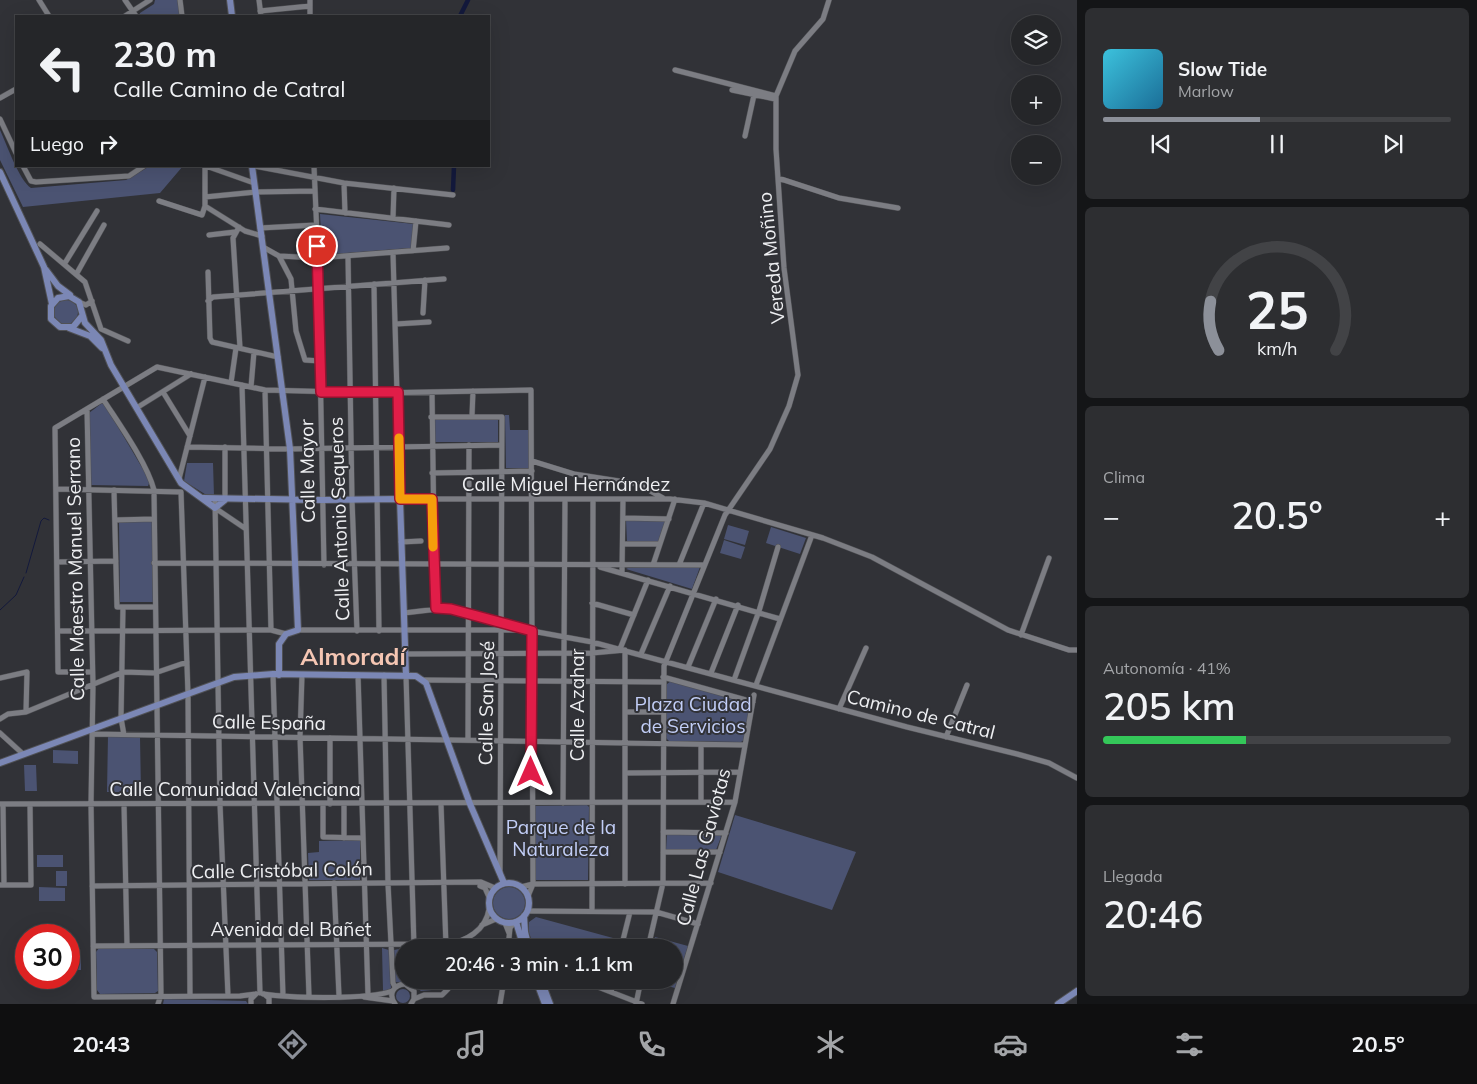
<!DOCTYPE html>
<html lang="es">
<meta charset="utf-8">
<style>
:root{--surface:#252629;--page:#2d2e31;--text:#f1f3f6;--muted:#a3a5a8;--line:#424346;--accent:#8c9099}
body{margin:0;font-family:Mulish,sans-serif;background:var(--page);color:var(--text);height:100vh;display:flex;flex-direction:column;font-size:19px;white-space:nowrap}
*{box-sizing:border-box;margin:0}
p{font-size:16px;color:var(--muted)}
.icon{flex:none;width:28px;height:28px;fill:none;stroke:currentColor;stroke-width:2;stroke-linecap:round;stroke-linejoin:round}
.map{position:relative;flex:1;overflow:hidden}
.details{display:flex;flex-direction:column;gap:8px;padding:8px;background:#141517;width:400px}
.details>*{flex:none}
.hud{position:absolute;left:15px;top:15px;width:475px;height:152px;border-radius:0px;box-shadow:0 5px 20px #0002,0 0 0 1px var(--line);background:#252629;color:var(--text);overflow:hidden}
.fabs{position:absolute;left:1011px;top:15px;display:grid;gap:10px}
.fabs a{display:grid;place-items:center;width:50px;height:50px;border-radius:50%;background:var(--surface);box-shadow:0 5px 20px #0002,0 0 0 1px var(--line);font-size:25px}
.speed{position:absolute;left:15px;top:924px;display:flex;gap:10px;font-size:25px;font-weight:700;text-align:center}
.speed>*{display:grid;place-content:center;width:65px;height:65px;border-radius:50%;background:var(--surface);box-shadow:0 5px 20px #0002,0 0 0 1px var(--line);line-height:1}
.speed .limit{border:8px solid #d22;background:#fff;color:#111}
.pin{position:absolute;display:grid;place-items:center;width:42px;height:42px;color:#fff;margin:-21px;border:2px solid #fff;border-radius:50%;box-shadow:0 1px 5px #0007}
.me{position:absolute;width:55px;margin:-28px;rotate:0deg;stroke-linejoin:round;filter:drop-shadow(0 0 4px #0008)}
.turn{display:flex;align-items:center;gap:18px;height:105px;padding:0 15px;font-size:22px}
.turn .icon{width:65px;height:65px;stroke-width:2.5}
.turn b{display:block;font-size:35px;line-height:42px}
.then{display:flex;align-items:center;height:48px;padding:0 15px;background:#0003;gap:10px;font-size:19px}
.big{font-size:38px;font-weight:600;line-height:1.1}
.details .tile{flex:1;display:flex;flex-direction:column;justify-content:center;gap:8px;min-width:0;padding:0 18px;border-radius:8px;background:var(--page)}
.details .dial{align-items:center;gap:0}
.dial svg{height:130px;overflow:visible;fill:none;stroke:var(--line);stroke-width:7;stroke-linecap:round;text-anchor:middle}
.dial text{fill:var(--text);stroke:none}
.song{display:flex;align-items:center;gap:15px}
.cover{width:60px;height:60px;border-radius:8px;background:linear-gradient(135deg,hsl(190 70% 55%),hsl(200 70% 35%))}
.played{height:5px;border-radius:2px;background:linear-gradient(90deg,var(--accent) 45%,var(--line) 45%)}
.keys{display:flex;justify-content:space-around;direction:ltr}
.heat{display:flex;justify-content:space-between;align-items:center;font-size:28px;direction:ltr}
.charge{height:8px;border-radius:4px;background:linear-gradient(90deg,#34c759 41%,var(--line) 0)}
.trip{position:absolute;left:395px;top:939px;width:288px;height:50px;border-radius:25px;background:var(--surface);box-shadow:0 5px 20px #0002,0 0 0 1px var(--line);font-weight:600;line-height:50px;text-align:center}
.tabs{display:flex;height:80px;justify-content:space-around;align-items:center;background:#0f0f10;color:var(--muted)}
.tabs .icon{width:35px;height:35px}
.tabs .selected{color:var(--accent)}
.tabs b{font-size:22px;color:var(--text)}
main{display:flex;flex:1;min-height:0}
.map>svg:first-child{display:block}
.green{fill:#4b5372}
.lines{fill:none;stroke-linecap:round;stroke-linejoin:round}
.stream{stroke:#13193c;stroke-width:1}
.canal{stroke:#13193c;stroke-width:4.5}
.minor-casing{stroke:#505155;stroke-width:6}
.major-casing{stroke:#505155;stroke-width:8}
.minor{stroke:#7c7d83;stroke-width:5}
.major{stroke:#7b87b5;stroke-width:6}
.route-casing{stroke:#92132f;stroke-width:12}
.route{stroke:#e11d48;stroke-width:9}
.slow{stroke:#f59e0b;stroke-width:9}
.labels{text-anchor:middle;stroke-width:4;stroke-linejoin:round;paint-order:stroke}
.street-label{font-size:19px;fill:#eeeff2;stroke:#313237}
.park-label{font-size:19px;fill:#c2cef7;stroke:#313237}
.district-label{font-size:24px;font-weight:bold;fill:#f5c6b3;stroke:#313237}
</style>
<main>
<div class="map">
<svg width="1077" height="1004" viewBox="0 0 1077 1004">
<rect width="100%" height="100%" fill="#313237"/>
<!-- green -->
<path class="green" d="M155 0H178L180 16H139L140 13 154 4Z
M0 130C7 145 19 180 31 188L126 180 150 166H183L160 193 23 207 0 160Z
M320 214 414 224 411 248 322 255Z
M54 312a12 12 0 1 1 24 0a12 12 0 1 1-24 0Z
M102 403 105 405 150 481 148 486 91 485 89 413Z
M505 415H509L510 430H531L530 468H506Z
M434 419H498V442H435Z
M187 463H213L214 496H208L184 481Z
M626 520H665L666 522 658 543 627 542Z
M152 521 153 602H120L119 522Z
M728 525 749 531 745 545 724 539Z
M771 527 806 538 800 554 766 543Z
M724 540 745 547 741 559 720 553Z
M700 567 692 589 626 569 628 568Z
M671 681 749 704 751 706 744 740 741 742 669 741 666 738 667 684Z
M108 735 140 737 141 792H107Z
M53 750 78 751V764L53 763Z
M24 765H36L37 791H25Z
M587 805 589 807 588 880H535V806Z
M735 815 856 852 832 910 718 872Z
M667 834 720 835 721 837 716 850H668L666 849Z
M360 840V880H309L308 853 319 852V841Z
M37 855H63V867H37Z
M56 871H67V886H56Z
M493 903a16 16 0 1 1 32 0a16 16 0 1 1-32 0Z
M39 887 65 888V901H39Z
M536 917 613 938 611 947H560L543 943 542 946H534L529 933V922Z
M655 937 688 946 675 988 645 980H674V948L652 947Z
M99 948 154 949 157 952 158 991 155 993 100 994 97 990 96 952Z
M382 948 389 950 391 988 388 991H383Z
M404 948V980H413V984L395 982 394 950Z
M69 957H81V970H69Z
M417 980H443V989L421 991 417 988Z
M396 996a7 7 0 1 1 14 0a7 7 0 1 1-14 0Z
M164 999 246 1001 248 1004H163Z"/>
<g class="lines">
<!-- stream -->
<path class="stream" d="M26 573 41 521 44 518 49 520
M0 610 16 595 24 577"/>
<!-- canal -->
<path class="canal" d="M460 16 468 0
M453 190 454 166"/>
<!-- minor casing -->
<g class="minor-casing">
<path id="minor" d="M39 0 49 16
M125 0 136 16
M180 0 182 16
M259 0 261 16
M310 0V16
M260 11 310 6
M125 16 150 0
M675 70 776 96
M732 90 775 99
M0 98 16 89
M0 119 16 153
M745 136 754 95
M23 166 31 181 36 182 129 176 144 166
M205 166V206L245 231 262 236
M206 166 254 183
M254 166 344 183 453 195
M314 166 318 258 324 565
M778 178 839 198 898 208
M344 183 345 213
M205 197 256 192 315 191
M159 201 202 215 205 206
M315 209 449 225
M393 218 394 188
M239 227 233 238 240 348
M260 228 316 225
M209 235 235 232
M40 244 85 282 101 329 128 341
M263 247 279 256 318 258 447 248
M413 251 416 221
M393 253 400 499H670L704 503 823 538 872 557 1008 630 1069 650H1077
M279 256 291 279 296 331 305 360 320 361
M348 256 352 500 357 631
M65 263 97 211
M208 272 210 338 212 342 278 357
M77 273 104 225
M374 284 379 631
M208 301 213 297 444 279
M79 302 86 305 92 301
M423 313 425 280
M396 324 429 322
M231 383 236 348
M242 385 260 993
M251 387 254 352
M265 390 271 630
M163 392 190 436
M432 392 435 608
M103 399C119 424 147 463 154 490L161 995 158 1004
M138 407 191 374
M87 409 93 685 91 804 94 997 240 996 256 994
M472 416 473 391
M431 417H502L500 872
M187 447 290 449 502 445
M225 447V500
M532 461 574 474 638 484 663 498
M432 473 532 471
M179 479 205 377
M56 489 181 492
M114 490 117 607H155
M181 492 188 694 190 996
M215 499 220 804 228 996
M215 508 246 529
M623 518 669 519
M115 520 154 519
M401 542 421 541
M623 544H660
M57 562 116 561
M154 563 704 565
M653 565 675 499
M679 565 704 503
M600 567 780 619
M622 573 623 499
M592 603 634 615
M123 607 121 718 124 735
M404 613 446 608 532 631 592 642 907 727 1017 754 1049 763 1077 778
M298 630H522
M58 631 271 630 286 634
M1021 635 1049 558
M620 649 648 580
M405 654 592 653 625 650V884
M641 654 670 586
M688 667 716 599
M92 672H58L55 428 157 367 265 390 376 393 531 390 533 884 528 896
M711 673 738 605
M273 674 283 996
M302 675 300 737 309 996
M358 675 368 995
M384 675 388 884 393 983 395 987
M406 675 414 947
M663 677 753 702
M0 678 27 672 26 712
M423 680 663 682
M734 680 759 611 778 547
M756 685 812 535
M839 709 866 648
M625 712H663
M0 719 8 714 26 712 123 672 155 673 187 662
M0 733 23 754
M92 734 745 745
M946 737 967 685
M330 738V804
M468 740 469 445
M701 745V802
M625 773 740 772
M563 803 565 499
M0 804 735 802
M3 804 4 885
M124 804 127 945
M323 804V837L362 838
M344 804V838
M441 804 446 946
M663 832 726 833
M663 852H720
M334 883 339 996
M0 885H31L30 804
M92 886 481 882 495 888
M480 886 485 888 489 897
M521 887 533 884 711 883
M527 911 656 912 698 924
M592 911 593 499
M505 923 509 933
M482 925 496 919
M93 946 446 944C466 942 486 930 489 909
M508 948 510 928 514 923
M621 948 630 912
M648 948 663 883 664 666 725 515 770 449 789 406 798 375 784 268 776 149V96L795 51 823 19 829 0
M580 980 642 1004
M448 983H537
M413 990 415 980
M611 992 614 980
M263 994C290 998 368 1000 392 991
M264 994 269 998V1004
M364 997 393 1001
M414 999 424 995H442L448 989 447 980
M251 1004V999L256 994
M395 1004C388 994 393 985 405 984L414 991V999L411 1004
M500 1004 504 980
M636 1004 641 980
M673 1004 735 802 754 695"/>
</g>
<!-- major casing -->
<g class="major-casing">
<path id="major" d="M230 0 232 16
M252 166 290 449 298 630 286 634 279 644V675
M0 172 44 267 52 304
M46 270 58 286 70 295
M82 316 73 327H60L51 319V306L58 298 69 296 79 302 85 323 101 340 111 365 181 483 215 508 225 500
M69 328 90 336 102 348
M203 498 322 500 400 499 406 675
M0 763 234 677 273 674 416 676 426 683 470 804 504 883
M489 903a20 20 0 1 1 40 0a20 20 0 1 1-40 0Z
M524 916 525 932 529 948
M516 922 524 948
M536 980 545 1004
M541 980 550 1004
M1058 1004 1077 991"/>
</g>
<!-- minor -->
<use href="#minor" class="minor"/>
<!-- major -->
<use href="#major" class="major"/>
</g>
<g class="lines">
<!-- route casing -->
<g class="route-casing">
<path id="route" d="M317 246 321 392H398L400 499H432L436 608 451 609 532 631 531 772"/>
</g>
<!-- route -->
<use href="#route" class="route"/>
<!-- slow -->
<path class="slow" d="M399 438 400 499H432L433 547"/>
</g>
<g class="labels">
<!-- street labels -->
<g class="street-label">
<text transform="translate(771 258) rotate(-96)" y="7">Vereda Moñino</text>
<text transform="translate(307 471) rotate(-91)" y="7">Calle Mayor</text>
<text x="566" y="491">Calle Miguel Hernández</text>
<text transform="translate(339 519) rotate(-92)" y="7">Calle Antonio Sequeros</text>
<text transform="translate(75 569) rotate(-91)" y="7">Calle Maestro Manuel Serrano</text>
<text transform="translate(486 703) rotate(-89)" y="7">Calle San José</text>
<text transform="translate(577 705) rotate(-90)" y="7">Calle Azahar</text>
<text transform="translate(921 714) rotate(14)" y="7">Camino de Catral</text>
<text transform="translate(269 722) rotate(1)" y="7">Calle España</text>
<text x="235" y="796">Calle Comunidad Valenciana</text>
<text transform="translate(703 847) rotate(-75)" y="7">Calle Las Gaviotas</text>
<text transform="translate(282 870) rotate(-1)" y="7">Calle Cristóbal Colón</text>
<text x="291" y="936">Avenida del Bañet</text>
</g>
<!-- park labels -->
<g class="park-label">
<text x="693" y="711">Plaza Ciudad<tspan x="693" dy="22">de Servicios</tspan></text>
<text x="561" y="834">Parque de la<tspan x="561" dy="22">Naturaleza</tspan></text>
</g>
<!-- district labels -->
<g class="district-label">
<text x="353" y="665">Almoradí</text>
</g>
</g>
</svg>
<div class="fabs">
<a><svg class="icon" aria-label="layers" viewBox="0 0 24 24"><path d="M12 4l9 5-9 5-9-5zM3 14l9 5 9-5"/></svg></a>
<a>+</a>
<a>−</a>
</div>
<div class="speed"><div class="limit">30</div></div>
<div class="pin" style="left:317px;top:246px;background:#d93025"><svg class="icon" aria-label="arrive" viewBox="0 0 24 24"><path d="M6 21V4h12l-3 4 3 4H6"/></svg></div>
<svg class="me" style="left:531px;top:772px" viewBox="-20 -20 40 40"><path d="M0-17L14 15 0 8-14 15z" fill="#e11d48" stroke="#fff" stroke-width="4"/></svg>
<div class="trip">20:46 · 3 min · 1.1 km</div>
<div class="hud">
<div class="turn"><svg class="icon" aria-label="left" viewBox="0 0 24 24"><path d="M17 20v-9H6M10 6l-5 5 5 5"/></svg><div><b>230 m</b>Calle Camino de Catral</div></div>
<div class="then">Luego<svg class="icon" aria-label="right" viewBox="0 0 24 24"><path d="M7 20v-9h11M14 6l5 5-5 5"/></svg></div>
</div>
</div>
<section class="details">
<div class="tile">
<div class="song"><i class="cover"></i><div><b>Slow Tide</b><p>Marlow</p></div></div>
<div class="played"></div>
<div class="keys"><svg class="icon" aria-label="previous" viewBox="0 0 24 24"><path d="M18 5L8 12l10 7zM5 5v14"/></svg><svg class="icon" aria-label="pause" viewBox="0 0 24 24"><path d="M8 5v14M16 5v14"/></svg><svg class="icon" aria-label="next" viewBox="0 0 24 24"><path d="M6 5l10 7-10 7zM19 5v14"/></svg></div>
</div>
<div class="tile dial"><svg viewBox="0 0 100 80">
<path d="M14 69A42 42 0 1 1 86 69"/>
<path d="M14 69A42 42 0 0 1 9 39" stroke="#8c9099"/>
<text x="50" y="56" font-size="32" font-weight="700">25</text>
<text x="50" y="72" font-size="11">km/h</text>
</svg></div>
<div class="tile"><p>Clima</p>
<div class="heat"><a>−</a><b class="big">20.5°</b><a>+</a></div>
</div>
<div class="tile"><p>Autonomía · 41%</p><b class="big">205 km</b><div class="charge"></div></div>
<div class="tile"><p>Llegada</p><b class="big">20:46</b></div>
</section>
</main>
<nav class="tabs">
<b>20:43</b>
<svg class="icon selected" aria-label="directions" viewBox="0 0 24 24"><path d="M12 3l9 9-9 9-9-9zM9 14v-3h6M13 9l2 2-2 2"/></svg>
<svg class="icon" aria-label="music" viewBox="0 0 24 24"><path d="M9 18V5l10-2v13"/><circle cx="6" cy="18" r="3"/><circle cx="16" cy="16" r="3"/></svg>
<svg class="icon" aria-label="phone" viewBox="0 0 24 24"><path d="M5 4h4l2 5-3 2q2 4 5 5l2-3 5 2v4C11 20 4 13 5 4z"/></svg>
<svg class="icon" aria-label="climate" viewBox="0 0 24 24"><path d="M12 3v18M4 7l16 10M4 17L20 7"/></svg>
<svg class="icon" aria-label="car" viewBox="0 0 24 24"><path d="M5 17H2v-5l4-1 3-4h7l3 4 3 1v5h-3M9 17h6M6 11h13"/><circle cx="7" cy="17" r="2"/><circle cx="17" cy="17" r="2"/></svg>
<svg class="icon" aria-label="filters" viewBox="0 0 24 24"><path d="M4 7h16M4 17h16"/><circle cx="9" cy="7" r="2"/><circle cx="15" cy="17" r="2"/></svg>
<b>20.5°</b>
</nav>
